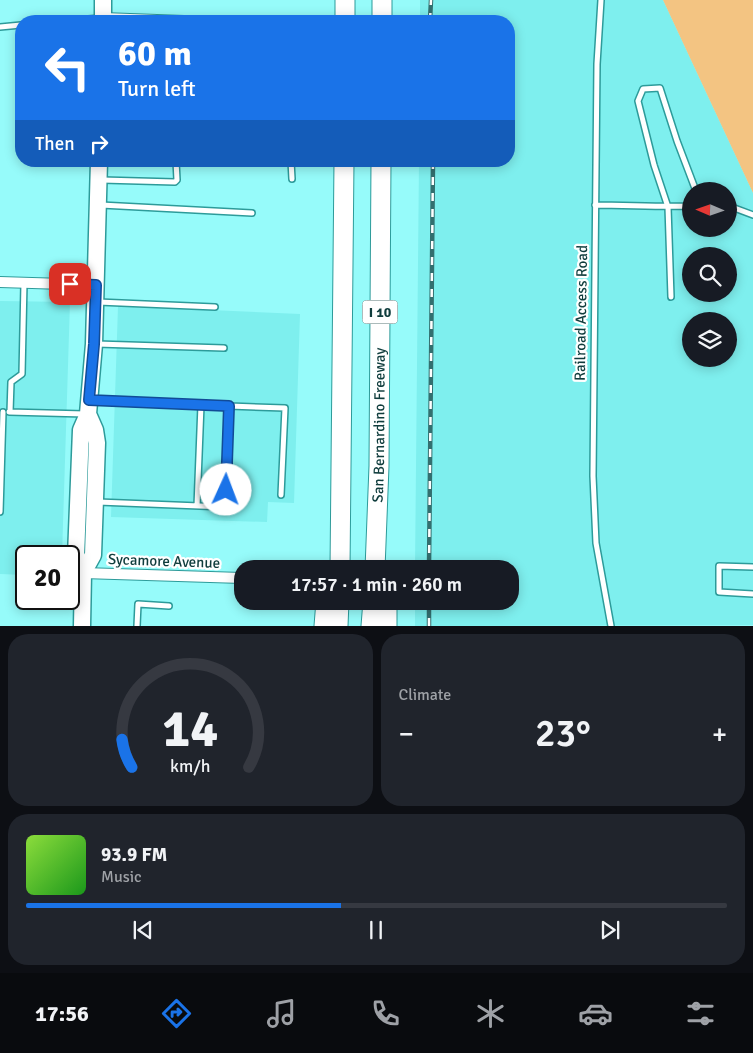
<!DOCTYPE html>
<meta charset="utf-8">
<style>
:root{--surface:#171b24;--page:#20242c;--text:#f1f3f6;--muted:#9ea1a6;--line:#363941;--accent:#1a73e8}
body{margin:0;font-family:Signika,sans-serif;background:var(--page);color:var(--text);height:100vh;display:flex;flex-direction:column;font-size:19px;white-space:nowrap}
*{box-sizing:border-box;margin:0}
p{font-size:16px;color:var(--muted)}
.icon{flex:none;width:28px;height:28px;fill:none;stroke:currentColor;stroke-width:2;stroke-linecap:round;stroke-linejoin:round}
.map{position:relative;height:626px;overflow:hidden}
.drawer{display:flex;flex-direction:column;gap:8px;padding:8px;background:#0d0f14;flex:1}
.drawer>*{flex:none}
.guide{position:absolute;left:15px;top:15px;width:500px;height:152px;border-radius:20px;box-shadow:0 2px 12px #0003;background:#1a73e8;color:#fff;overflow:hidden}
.needle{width:32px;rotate:272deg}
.tools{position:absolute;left:682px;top:182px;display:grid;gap:10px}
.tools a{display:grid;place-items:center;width:55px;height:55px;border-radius:50%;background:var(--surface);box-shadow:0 2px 12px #0003;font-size:25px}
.speed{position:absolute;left:15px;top:545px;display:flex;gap:10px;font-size:25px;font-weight:700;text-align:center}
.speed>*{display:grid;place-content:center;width:65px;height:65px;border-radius:50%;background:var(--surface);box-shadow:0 2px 12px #0003;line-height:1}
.speed .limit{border:2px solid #111;border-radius:8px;background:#fff;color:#111}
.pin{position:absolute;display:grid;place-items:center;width:42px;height:42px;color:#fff;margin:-21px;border-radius:10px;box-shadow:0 2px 8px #0006}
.me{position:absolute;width:55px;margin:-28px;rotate:2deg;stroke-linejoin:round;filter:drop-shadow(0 0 4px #0008)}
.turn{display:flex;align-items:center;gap:18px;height:105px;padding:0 20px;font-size:22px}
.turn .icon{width:65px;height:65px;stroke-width:2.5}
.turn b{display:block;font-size:35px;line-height:42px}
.then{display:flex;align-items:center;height:48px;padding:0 20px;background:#0003;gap:10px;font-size:19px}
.big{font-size:38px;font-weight:600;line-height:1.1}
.drawer .widget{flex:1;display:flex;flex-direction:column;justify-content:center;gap:8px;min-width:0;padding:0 18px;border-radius:20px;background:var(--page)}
.drawer .dial{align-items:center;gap:0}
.dial svg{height:130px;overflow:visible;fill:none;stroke:var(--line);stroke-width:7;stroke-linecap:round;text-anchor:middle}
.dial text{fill:var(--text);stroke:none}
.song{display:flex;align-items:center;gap:15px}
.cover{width:60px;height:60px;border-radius:8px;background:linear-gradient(135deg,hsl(90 70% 55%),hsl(120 70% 35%))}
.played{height:5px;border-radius:2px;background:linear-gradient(90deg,var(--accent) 45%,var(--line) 45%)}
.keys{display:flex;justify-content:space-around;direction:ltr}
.heat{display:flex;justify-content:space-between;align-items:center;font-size:28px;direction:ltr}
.drawer .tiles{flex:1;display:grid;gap:8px;grid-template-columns:1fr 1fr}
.widget:last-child{grid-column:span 2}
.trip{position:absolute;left:234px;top:560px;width:285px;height:50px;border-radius:20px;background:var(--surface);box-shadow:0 2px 12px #0003;font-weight:600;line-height:50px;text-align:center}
.dock{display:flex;height:80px;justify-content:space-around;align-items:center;background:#090b0e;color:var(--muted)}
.dock .icon{width:35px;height:35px}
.dock .selected{color:var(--accent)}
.dock b{font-size:22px;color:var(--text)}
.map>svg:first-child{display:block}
.built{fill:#7eefee;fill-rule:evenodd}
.green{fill:#f3c482}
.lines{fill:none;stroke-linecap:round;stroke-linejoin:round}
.service-casing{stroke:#2d9b9a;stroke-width:8}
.minor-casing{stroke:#2d9b9a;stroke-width:12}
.primary-casing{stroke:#2d9b9a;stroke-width:19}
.motorway-casing{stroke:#2d9b9a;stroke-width:21}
.service{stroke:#fff;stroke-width:5}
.minor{stroke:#fff;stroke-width:10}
.primary{stroke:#fff;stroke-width:16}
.motorway{stroke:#fff;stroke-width:19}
.rail-casing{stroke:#336f6f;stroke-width:4.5}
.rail{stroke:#fff;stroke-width:2.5;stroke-dasharray:8;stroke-linecap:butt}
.route-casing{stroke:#114b97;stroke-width:12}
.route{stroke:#1a73e8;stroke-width:9}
.labels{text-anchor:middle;stroke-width:4.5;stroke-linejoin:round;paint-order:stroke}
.shield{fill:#fff;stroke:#587777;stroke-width:1}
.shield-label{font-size:14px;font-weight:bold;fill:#103d3d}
.street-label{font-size:15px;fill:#103d3d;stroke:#fff}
</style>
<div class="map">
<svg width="753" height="626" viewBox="0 0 753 626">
<rect width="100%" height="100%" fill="#96fbfa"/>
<!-- built -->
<path class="built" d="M420 0H663L753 193V625L415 626V601H510V569H415L419 161H509V21H420ZM691 191H729V229H691ZM691 256H729V294H691ZM691 321H729V359H691Z
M0 301 70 302 62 556H26V575L0 574Z
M118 306 300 314 294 503 268 502 267 522 111 517Z"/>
<!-- green -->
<path class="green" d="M663 0H753V193Z"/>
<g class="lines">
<!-- service casing -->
<g class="service-casing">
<path id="service" d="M601 0 597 64 593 476 596 543 611 626
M65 21 100 18
M0 27 21 25
M291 161 292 179
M102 180 175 182 177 180 176 161
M101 205 252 213
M595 205C628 205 659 207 691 206
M729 206 753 215
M671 297 668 207 654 165 638 101 643 89 660 88 677 141 696 191
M98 302 215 307
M97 344 224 348
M91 400 229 406 225 507 98 502
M229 406 285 408 281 495
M9 412 85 414
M10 412 11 382 22 374 24 283
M197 506 201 405
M0 512 3 412
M753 567 719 566V592L753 594
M137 626 138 604 169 606"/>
</g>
<!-- minor casing -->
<g class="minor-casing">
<path id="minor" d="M103 18 184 21
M0 282 96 285
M83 573 242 578"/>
</g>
<!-- primary casing -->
<g class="primary-casing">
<path id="primary" d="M103 21V0
M83 573 93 555 97 443 95 430 88 414
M82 626 83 573 76 556 81 430 88 414 94 344 99 161"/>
</g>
<!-- motorway casing -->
<g class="motorway-casing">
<g id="motorway">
<path d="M345 21V0"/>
<path d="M382 21V0"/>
<path d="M340 569 344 161"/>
<path id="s1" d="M375 569 379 466 381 161"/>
<path d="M387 601V626"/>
<path d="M324 626 326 601"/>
<path d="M338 626 339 601"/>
<path d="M371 626 373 601"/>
</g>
</g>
<!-- service -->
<use href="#service" class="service"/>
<!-- minor -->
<use href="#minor" class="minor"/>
<!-- primary -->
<use href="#primary" class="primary"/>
<!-- motorway -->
<use href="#motorway" class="motorway"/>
<!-- rail casing -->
<g class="rail-casing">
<path id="rail" d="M430 21 431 0
M429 569 433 161
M429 626V601"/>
</g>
<!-- rail -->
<use href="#rail" class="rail"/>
</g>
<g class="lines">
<!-- route casing -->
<g class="route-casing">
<path id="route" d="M70 284 96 285 94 344 89 400 229 406 226 490"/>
</g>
<!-- route -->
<use href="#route" class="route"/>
</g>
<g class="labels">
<!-- shield labels -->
<rect class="shield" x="362.5" y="300.5" width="35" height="23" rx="4"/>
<g class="shield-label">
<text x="380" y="317">I 10</text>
</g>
<!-- street labels -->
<g class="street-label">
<text transform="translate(581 313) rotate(-89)" y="5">Railroad Access Road</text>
<text dy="5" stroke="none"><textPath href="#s1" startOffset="144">San Bernardino Freeway</textPath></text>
<text transform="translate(164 561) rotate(2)" y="5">Sycamore Avenue</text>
</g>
</g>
</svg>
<div class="tools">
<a><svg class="needle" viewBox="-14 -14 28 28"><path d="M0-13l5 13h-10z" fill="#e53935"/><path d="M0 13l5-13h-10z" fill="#9ea1a6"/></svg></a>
<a><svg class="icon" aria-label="search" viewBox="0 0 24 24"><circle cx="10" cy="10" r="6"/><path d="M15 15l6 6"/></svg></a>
<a><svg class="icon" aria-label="layers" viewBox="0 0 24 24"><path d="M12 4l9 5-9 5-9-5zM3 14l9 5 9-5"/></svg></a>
</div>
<div class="speed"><div class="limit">20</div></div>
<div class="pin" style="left:70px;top:284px;background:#d93025"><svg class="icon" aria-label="arrive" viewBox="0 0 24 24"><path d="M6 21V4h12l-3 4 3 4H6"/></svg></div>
<svg class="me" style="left:226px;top:490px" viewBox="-20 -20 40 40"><circle r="19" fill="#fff"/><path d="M0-13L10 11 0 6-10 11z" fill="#1a73e8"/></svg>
<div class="trip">17:57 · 1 min · 260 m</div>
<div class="guide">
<div class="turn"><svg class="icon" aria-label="left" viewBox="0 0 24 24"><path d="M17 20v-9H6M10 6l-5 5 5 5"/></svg><div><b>60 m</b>Turn left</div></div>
<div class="then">Then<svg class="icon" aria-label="right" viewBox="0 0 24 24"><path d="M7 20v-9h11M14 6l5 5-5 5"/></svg></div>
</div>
</div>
<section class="drawer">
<div class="tiles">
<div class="widget dial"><svg viewBox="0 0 100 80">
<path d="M14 69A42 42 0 1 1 86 69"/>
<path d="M14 69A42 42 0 0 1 8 52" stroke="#1a73e8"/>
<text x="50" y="56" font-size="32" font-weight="700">14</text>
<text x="50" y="72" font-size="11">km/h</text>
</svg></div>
<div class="widget"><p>Climate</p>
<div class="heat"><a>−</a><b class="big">23°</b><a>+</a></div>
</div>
<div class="widget">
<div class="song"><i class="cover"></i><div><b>93.9 FM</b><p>Music</p></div></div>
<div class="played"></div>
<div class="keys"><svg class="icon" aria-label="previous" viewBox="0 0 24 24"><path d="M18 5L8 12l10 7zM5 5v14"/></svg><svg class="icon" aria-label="pause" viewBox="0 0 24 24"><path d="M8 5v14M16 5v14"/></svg><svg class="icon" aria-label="next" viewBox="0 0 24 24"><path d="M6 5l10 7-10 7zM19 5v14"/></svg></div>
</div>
</div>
</section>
<nav class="dock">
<b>17:56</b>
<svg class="icon selected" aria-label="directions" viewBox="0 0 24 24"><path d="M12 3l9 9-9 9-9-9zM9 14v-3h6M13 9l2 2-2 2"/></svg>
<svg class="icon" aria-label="music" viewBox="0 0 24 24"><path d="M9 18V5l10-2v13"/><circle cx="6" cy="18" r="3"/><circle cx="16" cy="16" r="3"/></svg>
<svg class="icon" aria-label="phone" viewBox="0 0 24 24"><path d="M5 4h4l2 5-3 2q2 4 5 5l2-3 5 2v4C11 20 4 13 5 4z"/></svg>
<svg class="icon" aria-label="climate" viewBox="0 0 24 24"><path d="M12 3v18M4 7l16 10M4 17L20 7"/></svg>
<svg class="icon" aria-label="car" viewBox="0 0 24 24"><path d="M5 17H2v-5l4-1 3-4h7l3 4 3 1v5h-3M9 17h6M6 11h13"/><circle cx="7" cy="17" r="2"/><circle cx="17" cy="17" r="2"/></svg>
<svg class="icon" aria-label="filters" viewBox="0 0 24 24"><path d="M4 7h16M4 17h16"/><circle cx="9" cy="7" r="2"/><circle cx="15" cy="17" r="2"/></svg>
</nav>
